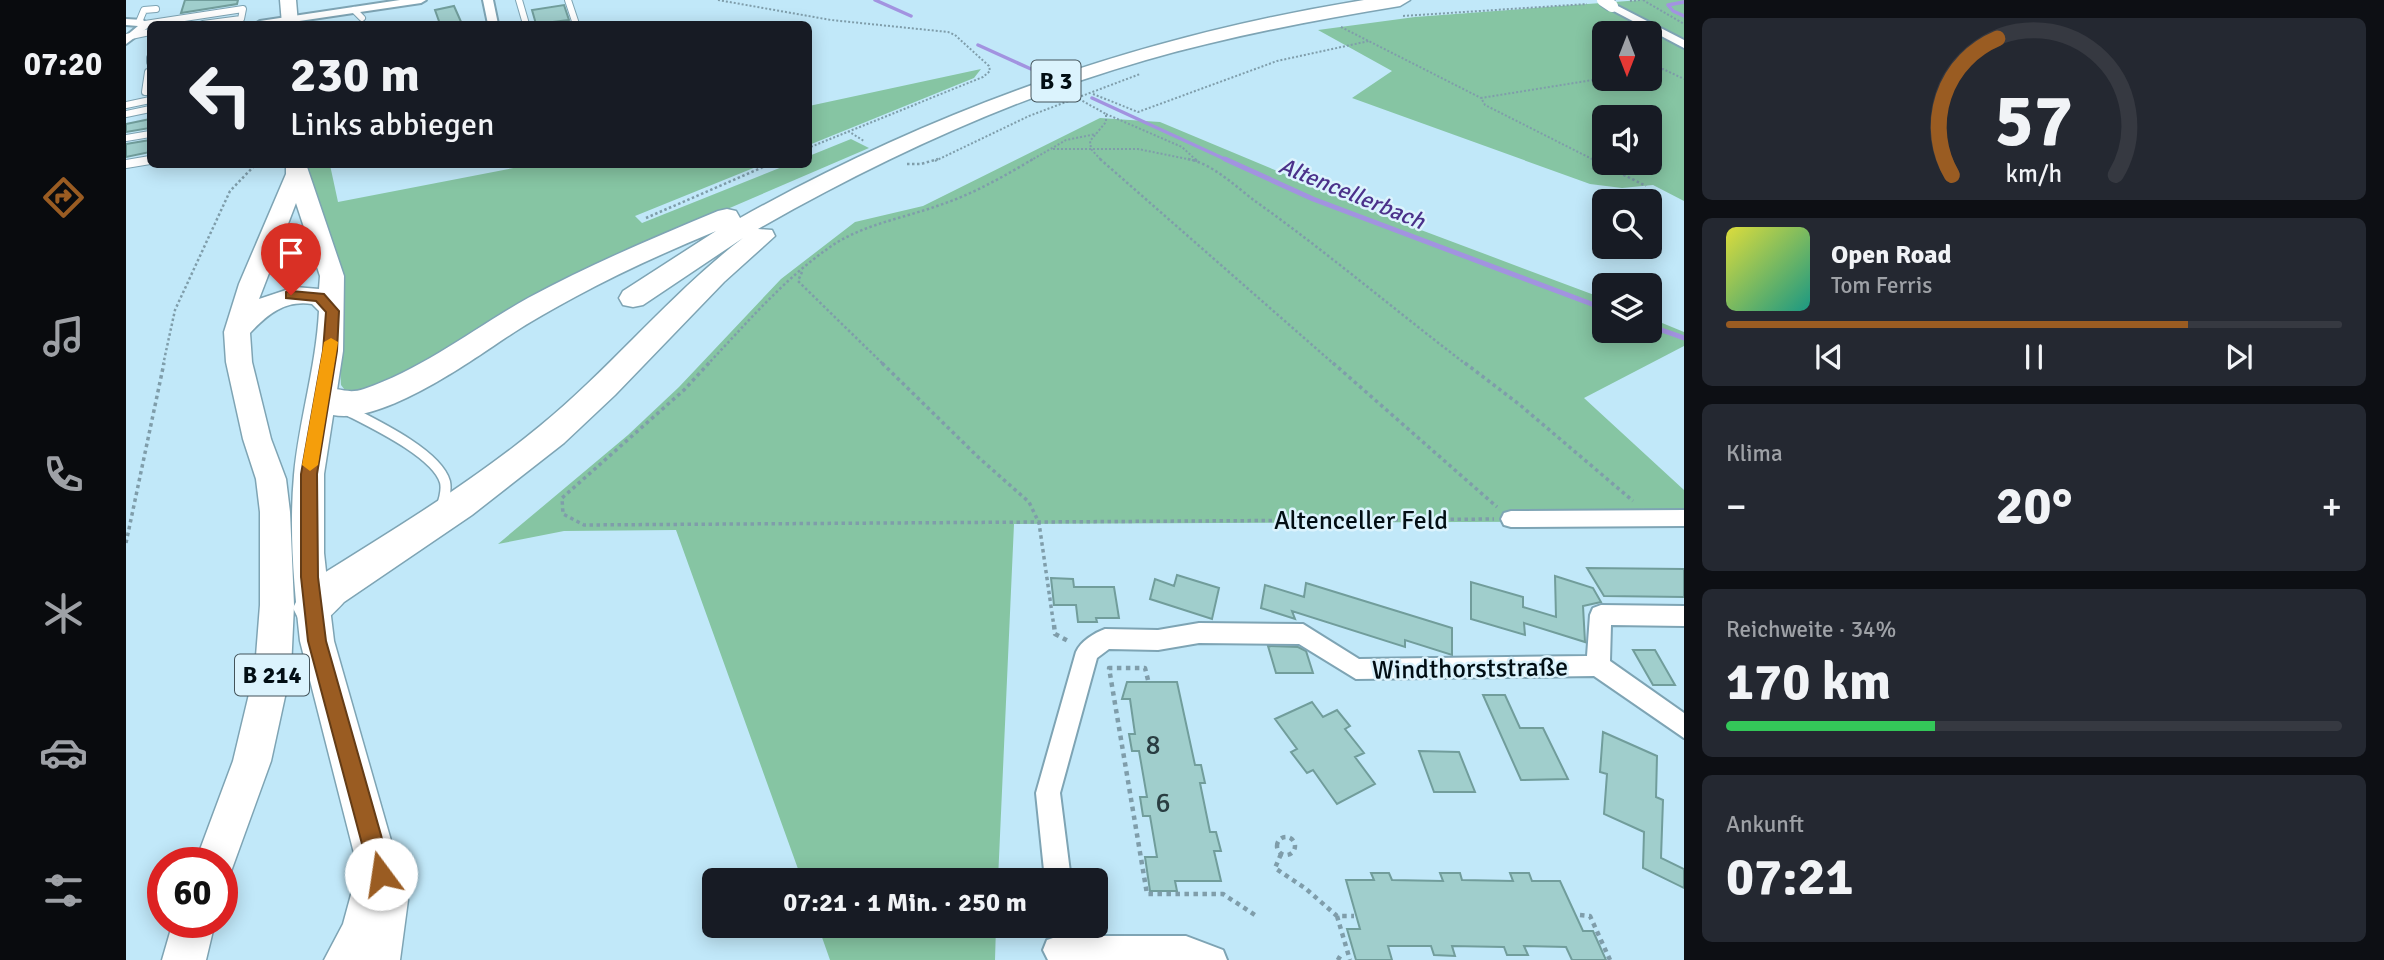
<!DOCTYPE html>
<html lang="de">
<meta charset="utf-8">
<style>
:root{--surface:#171b24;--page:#242831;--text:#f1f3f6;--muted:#9ea1a6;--line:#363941;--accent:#9a5c22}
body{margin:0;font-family:Signika,sans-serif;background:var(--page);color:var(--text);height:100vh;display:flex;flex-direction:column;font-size:26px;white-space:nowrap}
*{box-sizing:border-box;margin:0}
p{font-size:23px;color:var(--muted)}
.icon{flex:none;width:38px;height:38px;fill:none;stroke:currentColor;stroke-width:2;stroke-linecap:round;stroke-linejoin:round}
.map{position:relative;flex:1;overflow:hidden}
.drawer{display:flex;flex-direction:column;gap:18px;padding:18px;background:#0d0f14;width:700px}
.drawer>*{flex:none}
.banner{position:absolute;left:21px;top:21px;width:665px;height:147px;border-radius:10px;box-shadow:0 4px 18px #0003;background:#171b24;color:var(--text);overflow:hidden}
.needle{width:46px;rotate:180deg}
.controls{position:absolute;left:1466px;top:21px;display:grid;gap:14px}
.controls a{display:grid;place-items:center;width:70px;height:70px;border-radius:10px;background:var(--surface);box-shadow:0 4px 18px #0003;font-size:35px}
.speed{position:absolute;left:21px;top:847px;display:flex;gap:14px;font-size:35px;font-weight:700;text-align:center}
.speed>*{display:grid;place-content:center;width:91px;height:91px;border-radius:50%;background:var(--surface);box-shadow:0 4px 18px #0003;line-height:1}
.speed .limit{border:10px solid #d22;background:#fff;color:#111}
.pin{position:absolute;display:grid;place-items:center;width:60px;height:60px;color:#fff;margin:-72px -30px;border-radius:50% 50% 50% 0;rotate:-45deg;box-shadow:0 0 7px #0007}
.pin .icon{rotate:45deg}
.me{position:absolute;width:77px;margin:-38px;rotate:346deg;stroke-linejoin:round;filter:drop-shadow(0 0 5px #0008)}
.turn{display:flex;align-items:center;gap:24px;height:147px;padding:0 28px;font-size:32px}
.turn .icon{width:91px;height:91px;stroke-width:2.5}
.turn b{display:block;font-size:49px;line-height:60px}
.big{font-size:52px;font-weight:800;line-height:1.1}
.drawer .card{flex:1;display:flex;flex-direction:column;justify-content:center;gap:10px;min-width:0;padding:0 24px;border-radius:10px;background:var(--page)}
.drawer .dial{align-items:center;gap:0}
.dial svg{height:182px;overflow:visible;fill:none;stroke:var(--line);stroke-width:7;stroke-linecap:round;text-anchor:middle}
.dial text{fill:var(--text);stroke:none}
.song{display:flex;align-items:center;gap:21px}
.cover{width:84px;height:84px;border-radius:10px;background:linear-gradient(135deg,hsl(60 70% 55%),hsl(170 70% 35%))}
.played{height:7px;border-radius:4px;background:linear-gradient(90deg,var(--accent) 75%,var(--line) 75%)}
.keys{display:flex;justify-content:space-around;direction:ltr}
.heat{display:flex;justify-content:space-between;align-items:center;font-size:38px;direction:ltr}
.charge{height:10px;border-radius:5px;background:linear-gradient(90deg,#34c759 34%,var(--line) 0)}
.trip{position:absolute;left:576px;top:868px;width:406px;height:70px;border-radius:10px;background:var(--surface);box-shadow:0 4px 18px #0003;font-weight:800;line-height:70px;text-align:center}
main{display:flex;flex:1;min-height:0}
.dock{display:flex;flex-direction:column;width:126px;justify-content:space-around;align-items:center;background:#090b0e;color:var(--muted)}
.dock .icon{width:49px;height:49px}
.dock .on{color:var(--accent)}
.dock b{font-size:32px;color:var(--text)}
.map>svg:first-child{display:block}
.green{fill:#86c5a3;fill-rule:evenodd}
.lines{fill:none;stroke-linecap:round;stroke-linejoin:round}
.stream-far1{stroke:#a293e0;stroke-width:3.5}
.stream{stroke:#a293e0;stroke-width:5}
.building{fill:#a0cecc;stroke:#719d9b;stroke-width:2}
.lane-far2-casing{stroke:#7ea4b4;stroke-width:8}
.lane-far1-casing{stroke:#7ea4b4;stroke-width:10}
.lane-casing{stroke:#7ea4b4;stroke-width:13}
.street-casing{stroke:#7ea4b4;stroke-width:4}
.primary-casing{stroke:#7ea4b4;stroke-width:3}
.highway-casing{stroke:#7ea4b4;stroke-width:3}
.path-far3{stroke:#7f9daa;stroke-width:2;stroke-dasharray:2 2;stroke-linecap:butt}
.path-far2{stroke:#7f9daa;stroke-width:2.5;stroke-dasharray:2.5 2.5;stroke-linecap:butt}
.path-far1{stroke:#7f9daa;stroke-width:3.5;stroke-dasharray:3.5 3.5;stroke-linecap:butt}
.path{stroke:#7f9daa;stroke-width:4.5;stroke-dasharray:4.5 4.5;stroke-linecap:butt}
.lane-far2{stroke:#fff;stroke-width:6}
.lane-far1{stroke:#fff;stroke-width:8}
.lane{stroke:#fff;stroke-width:10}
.street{fill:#fff;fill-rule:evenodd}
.primary{fill:#fff;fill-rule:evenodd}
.highway{fill:#fff;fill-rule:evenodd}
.street-bridge-casing{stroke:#7ea4b4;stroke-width:14;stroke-linecap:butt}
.street-bridge{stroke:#fff;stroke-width:12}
.route{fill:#9a5c22;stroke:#643c16;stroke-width:2}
.slow{fill:#f59e0b}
.labels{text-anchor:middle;stroke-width:5;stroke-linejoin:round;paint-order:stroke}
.far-water-label{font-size:23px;font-style:italic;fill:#4b318a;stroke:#dbf3fd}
.shield{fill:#dbf3fd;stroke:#43535a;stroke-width:2}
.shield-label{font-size:24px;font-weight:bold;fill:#020e14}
.street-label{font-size:26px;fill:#020e14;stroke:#dbf3fd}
.near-number-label{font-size:28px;fill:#2a3e42}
</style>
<main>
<nav class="dock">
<b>07:20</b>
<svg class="icon on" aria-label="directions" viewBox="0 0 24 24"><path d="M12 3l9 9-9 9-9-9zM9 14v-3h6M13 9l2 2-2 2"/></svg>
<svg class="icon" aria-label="music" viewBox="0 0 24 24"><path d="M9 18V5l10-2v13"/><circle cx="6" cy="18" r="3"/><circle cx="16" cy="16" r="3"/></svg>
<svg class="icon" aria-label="phone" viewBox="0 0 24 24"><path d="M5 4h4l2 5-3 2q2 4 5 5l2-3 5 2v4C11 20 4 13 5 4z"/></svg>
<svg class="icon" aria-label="climate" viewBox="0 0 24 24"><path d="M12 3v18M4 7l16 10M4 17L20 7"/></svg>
<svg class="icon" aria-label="car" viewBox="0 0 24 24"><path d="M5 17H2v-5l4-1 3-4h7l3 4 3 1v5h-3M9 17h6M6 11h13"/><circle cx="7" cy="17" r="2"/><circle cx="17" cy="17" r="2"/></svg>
<svg class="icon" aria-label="filters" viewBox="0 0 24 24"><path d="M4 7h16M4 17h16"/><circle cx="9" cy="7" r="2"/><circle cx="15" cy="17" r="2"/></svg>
</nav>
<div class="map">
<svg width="1558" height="960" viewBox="0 0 1558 960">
<rect width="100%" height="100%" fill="#c1e8f9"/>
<!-- green -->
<path class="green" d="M1515 0H1558V201L1527 185 1496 188 1464 184 1226 98 1266 71 1192 30 1289 17ZM1479 33H1524V79H1479ZM1479 117H1524V163H1479Z
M855 69 848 78 683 145V106Z
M974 118 1034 122 1271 221 1479 299V331H1524V318L1558 332V346L1458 398 1558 490V521L888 524 872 880H676L550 530 438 531 372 544 502 435 553 387 655 279 729 222 797 206Z
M725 139 743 148 513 247 292 375 222 394 215 385 213 349 179 165H204L212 202 403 165H635L509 216 516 223 661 165 682 164 683 156Z
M692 926H870L869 960H704Z"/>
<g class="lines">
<!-- stream-far1 -->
<path class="stream-far1" d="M749 0 785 16
M1558 2 1542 5 1547 11 1558 16
M852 45 905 69
M945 88 951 91
M966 98 1103 161"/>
<!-- stream -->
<path class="stream" d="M1099 159 1187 199 1479 309
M1524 326 1558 338"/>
</g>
<!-- building -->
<path class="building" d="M59 0H112L111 4 55 13Z
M438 5 443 20 410 24 406 10Z
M328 6 336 24H314L309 10Z
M24 119V128L0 132V124Z
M24 140V152L0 157V144Z
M1461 568 1558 569V597L1478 596Z
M1051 575 1093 588 1086 619 1024 599 1029 579 1048 586Z
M1429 576 1467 588 1475 602 1457 606 1459 642 1398 623 1399 635 1345 619V582L1397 597V607L1430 617Z
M925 578 947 579 948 587H988L993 618H970L971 622H952L950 605H928Z
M1180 583 1326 628V655L1279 640V647L1166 611 1169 619 1135 608 1139 585 1178 597Z
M1142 646 1172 647 1180 651 1187 673H1150Z
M1507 650H1529L1549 685H1527Z
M1001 682H1051L1069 765H1075L1079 783H1074L1084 832H1090L1095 851H1088L1095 881H1049L1051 891H1024L1019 857H1031L1024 816H1017L1014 797H1021L1013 751H1006L1003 734H1009L1004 699H996Z
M1357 695H1379L1394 728H1417L1442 779 1395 780Z
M1186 702 1197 717 1211 710 1224 726 1219 729 1238 753 1229 757 1249 784 1211 804 1187 770 1181 773 1165 752 1171 749 1149 719Z
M1477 732 1531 756 1530 797 1537 800 1535 858 1558 869V888L1517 868 1518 832 1478 814 1481 774 1474 772Z
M1293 751 1333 752 1349 792H1308Z
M1245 873H1263L1266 880 1317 881 1314 873H1334L1336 880 1387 881 1384 873H1403L1406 881H1434L1457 931H1467L1480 960H1446L1440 947 1398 946 1402 955H1381L1378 947 1326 946 1329 956 1308 955 1305 946H1262L1266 960H1230L1221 929H1234L1220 880H1248Z"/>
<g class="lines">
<!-- lane-far2 casing -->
<g class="lane-far2-casing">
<path id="lane-far2" d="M393 0 400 24
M442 0 450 24
M228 10 236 18
M13 22 18 10 30 9
M19 24 117 9 115 19 77 24
M0 37 24 32
M24 58V62
M22 72 19 92H24
M0 105 24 100
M0 114 24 109
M0 138 24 134
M20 161 24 160"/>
</g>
<!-- lane-far1 casing -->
<g class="lane-far1-casing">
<path id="lane-far1" d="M0 164 24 160"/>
</g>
<!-- lane casing -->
<g class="lane-casing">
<path id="lane" d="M219 409C244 422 311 453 319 482 321 491 318 500 315 508"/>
</g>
<!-- street casing -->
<g class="street-casing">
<path id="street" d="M274 0H300L295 3 153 24H129L134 21Z
M357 0H367L372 24H362Z
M1486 3 1558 40V48L1482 8 1481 6Z
M0 19 17 20 24 26 0 44V36L12 26 0 25Z
M1558 510V526L1385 527 1378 525 1375 519 1378 513 1385 511Z
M1475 605 1558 606V626L1485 625 1484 661 1558 713V738L1468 676 1230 679 1173 644 1073 643 1032 650 983 649 971 658 934 793 945 880H919L910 793 950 652C955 641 968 633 979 629L1032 630 1073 623 1177 624 1233 659 1461 656 1464 615 1467 608Z
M923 926H953L965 936H1060L1097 950 1101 960H922L917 950 921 940 927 938Z"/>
</g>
<!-- primary casing -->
<g class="primary-casing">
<path id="primary" d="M154 0H170L172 24H156Z
M160 164H180L218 276 217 351 198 474V553L204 608 208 641 282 900 274 960H198L217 924 232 869 174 641C168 586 163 531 168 475 173 420 190 368 193 311L186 304C159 300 142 314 124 333L126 362 145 439 160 479 164 512 168 605 165 669 145 761 103 877 96 880V863H69L107 761 129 669 134 605V512L130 479 117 439 100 362 98 332 113 284 160 174ZM170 203 194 276 193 289 169 287 133 299Z
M47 922H89L80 960H36Z"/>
</g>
<!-- highway casing -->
<g class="highway-casing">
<path id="highway" d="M1238 0H1284L1274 6C1188 20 1104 36 1020 60 884 99 755 159 632 229L646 230 649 236 598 282 489 395 438 443 346 515 218 602C203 618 195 628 173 620L167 608 173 596 190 578C267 530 345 483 414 426 486 367 544 294 617 238L517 305 507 307 497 305 493 298 497 291 590 231C542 251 495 272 449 297 427 309 405 321 384 335 348 358 216 457 182 397L187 389C205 383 218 396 238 389 297 369 347 329 402 298 463 265 527 238 592 211L601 209 610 211 614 218C811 108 1015 36 1238 0Z"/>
</g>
<!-- path-far3 -->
<path class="path-far3" d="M592 0 705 20 822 32 829 35 863 66 864 71 857 77 682 148
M1517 0 1558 24
M1504 1 1515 0
M1277 16 1461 4
M1215 27 1355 98
M1524 71 1537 69 1558 79
M967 94 1012 112 1151 61 1243 41
M953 99 980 114V122L964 141 965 149 976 161
M980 114 1056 147 1071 161
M722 131 738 141
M927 149H1012L1071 161
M809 161 903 116 1014 74
M904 161 940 140 970 134
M1470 161 1359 105 1355 98 1479 78"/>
<!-- path-far2 -->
<path class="path-far2" d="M974 159 1209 365
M1062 159C1087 164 1109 186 1129 201 1202 253 1270 311 1341 365
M1069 159 1071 161
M1466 159 1520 186
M781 164H795L812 159
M520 218 644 164
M676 272 672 281 758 365
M37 365 49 310 104 191 130 164
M581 365C622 322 660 276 710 243 741 224 777 218 811 206 845 195 877 177 907 159"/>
<!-- path-far1 -->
<path class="path-far1" d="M583 363 558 390 436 498 437 514 458 525 1368 519
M756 363 852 457 903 502 913 523 928 627
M1207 363 1371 507
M1339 363 1394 405 1507 501
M0 543 38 363"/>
<!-- path -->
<path class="path" d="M928 625 929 634 944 642
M1022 680 1019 668H983L1021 894H1097L1129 915
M1151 846a9 9 0 1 1 18 0a9 9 0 1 1-18 0Z
M1155 854 1149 868 1179 888 1211 916H1228
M1454 915 1464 916 1484 960
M1211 916 1224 960
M1211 957 1216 960"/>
<!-- lane-far2 -->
<use href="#lane-far2" class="lane-far2"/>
<!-- lane-far1 -->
<use href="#lane-far1" class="lane-far1"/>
<!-- lane -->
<use href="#lane" class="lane"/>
<!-- street -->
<use href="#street" class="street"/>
<!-- primary -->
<use href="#primary" class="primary"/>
<!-- highway -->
<use href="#highway" class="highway"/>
<!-- street-bridge casing -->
<g class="street-bridge-casing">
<path id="street-bridge" d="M1477 0 1486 6"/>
</g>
<!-- street-bridge -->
<use href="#street-bridge" class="street-bridge"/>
</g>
<!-- route -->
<path class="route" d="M165 291 198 294 213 311 211 351 191 474 192 577 200 641 266 874 262 882 255 885 247 882 244 874 182 641 175 577V474L197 351 200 312 190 301 160 298V292Z"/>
<!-- slow -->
<path class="slow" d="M205 338 212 342 192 465 184 471 176 465 198 342Z"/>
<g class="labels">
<!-- far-water labels -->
<g class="far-water-label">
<text transform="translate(1226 193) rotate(22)" y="8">Altencellerbach</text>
</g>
<!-- shield labels -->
<g class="shield">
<rect x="905.5" y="60.5" width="49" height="41" rx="5"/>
<rect x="109" y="654.5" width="74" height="41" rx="5"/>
</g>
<g class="shield-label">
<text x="930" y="89">B 3</text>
<text x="146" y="683">B 214</text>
</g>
<!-- street labels -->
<g class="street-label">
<text x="1235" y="529">Altenceller Feld</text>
<text transform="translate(1344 668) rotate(-1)" y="9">Windthorststraße</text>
</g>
<!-- near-number labels -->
<g class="near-number-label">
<text x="1027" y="754">8</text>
<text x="1037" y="812">6</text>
</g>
</g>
</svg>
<div class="controls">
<a><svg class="needle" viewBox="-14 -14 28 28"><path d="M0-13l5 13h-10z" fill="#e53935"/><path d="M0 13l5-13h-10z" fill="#9ea1a6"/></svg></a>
<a><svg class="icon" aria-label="sound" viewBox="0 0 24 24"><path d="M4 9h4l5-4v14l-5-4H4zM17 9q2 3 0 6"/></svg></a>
<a><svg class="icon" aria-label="search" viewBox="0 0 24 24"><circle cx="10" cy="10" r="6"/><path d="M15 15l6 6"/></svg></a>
<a><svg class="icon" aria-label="layers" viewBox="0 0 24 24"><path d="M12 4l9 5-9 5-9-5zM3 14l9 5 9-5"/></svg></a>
</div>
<div class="speed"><div class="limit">60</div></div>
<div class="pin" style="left:165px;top:295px;background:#d93025"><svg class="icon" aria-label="arrive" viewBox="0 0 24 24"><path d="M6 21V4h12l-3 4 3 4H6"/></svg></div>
<svg class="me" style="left:255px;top:874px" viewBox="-20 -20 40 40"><circle r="19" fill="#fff"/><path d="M0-13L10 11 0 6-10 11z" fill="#9a5c22"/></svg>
<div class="trip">07:21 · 1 Min. · 250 m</div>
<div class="banner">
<div class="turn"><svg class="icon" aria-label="left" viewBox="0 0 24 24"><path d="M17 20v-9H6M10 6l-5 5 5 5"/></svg><div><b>230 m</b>Links abbiegen</div></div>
</div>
</div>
<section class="drawer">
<div class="card dial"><svg viewBox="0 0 100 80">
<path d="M14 69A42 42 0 1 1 86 69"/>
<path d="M14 69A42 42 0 0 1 34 9" stroke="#9a5c22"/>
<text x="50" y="56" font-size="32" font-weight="700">57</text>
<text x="50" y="72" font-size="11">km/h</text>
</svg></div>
<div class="card">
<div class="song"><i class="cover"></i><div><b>Open Road</b><p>Tom Ferris</p></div></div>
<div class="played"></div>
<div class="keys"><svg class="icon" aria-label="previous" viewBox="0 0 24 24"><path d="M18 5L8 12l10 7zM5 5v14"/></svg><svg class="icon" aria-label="pause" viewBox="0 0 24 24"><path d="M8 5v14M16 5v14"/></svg><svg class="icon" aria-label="next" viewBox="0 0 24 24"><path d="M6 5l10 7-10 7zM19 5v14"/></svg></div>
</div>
<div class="card"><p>Klima</p>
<div class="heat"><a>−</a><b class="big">20°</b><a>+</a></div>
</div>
<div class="card"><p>Reichweite · 34%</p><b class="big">170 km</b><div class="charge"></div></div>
<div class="card"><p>Ankunft</p><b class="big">07:21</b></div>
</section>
</main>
